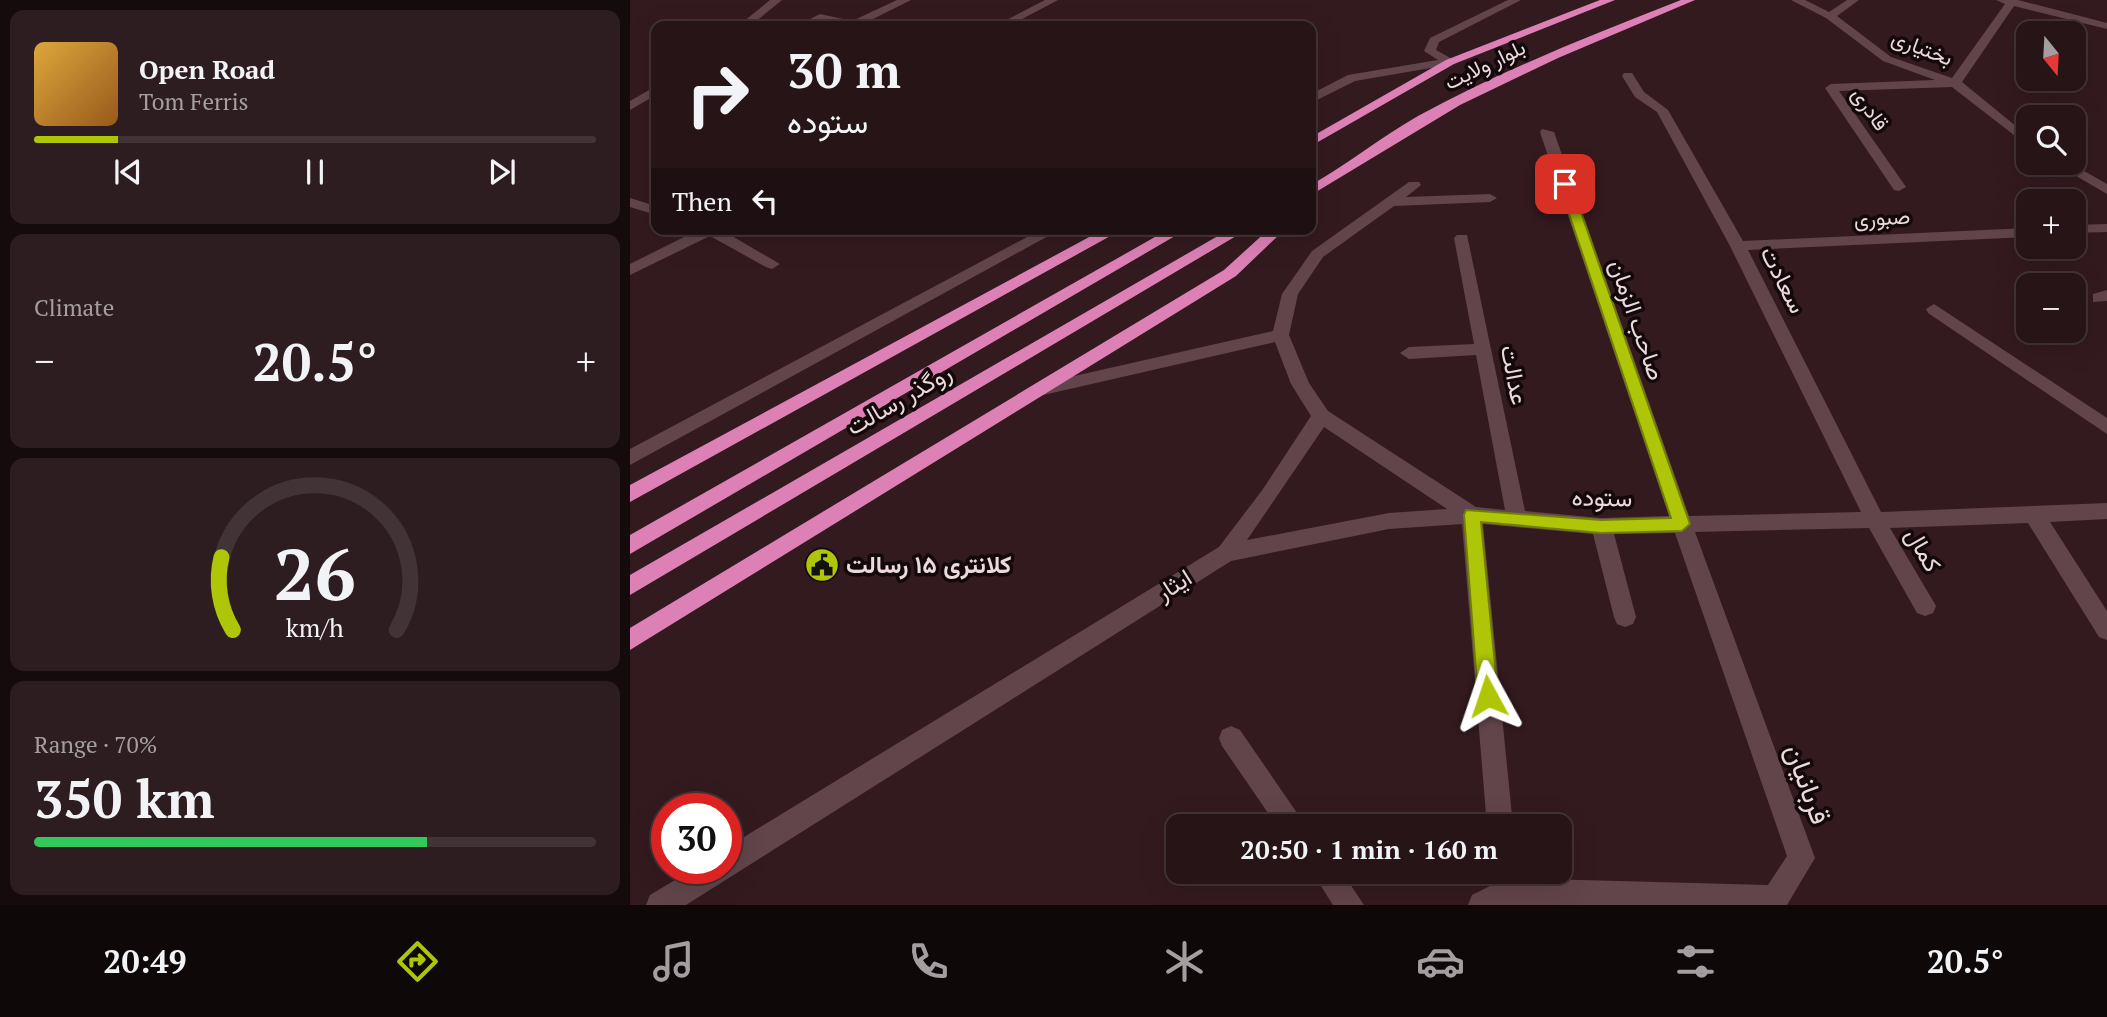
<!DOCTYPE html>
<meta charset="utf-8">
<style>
:root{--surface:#261417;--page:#2e1d20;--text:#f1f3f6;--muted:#a49ea1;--line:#423336;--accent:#aec508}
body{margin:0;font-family:"PT Serif",Vazirmatn,serif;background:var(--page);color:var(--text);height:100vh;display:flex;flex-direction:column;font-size:26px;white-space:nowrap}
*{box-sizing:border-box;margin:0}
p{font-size:23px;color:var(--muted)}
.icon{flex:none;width:38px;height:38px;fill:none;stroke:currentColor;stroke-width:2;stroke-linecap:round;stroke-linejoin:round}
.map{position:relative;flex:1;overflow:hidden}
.drawer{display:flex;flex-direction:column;gap:10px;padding:10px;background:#150b0d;width:630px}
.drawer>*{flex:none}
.hud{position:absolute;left:21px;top:21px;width:665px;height:214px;border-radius:14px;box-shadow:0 7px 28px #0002,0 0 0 2px var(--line);background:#261417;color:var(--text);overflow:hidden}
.needle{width:46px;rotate:162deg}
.tools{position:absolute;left:1386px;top:21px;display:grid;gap:14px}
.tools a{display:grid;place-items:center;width:70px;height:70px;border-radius:14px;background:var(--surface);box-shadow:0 7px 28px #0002,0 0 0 2px var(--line);font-size:35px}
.speed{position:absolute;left:21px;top:793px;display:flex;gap:14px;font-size:35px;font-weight:700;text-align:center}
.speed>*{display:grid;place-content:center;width:91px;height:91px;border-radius:50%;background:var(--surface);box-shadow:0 7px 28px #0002,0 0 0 2px var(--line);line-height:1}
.speed .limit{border:10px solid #d22;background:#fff;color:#111}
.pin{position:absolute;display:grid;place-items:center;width:60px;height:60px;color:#fff;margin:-30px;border-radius:14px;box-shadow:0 4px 10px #0006}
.me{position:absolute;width:77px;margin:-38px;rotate:355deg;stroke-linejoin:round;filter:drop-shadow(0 0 5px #0008)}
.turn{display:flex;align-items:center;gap:24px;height:147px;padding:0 21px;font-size:32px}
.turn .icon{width:91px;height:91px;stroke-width:2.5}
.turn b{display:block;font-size:49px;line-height:60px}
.then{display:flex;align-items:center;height:66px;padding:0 21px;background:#0003;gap:14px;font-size:26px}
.big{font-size:52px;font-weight:700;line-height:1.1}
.drawer .card{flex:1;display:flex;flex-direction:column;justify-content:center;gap:10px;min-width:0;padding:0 24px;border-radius:14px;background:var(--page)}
.drawer .dial{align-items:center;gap:0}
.dial svg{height:182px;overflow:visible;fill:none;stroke:var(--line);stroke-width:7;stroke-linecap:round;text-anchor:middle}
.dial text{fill:var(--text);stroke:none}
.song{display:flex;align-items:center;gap:21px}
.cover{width:84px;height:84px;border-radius:10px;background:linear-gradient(135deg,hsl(40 70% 55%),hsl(30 70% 35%))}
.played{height:7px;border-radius:4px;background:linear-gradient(90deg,var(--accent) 15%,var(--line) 15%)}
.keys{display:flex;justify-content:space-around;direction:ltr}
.heat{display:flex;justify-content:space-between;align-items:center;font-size:38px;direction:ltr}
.charge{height:10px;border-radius:5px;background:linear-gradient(90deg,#34c759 70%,var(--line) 0)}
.trip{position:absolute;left:536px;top:814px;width:406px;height:70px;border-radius:14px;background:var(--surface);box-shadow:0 7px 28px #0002,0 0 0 2px var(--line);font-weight:700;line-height:70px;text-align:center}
.tab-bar{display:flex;height:112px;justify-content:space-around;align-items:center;background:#0f0809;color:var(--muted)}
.tab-bar .icon{width:49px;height:49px}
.tab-bar .active{color:var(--accent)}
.tab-bar b{font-size:32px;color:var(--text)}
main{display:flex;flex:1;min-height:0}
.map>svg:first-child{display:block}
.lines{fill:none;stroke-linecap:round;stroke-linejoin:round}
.minor{fill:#62454b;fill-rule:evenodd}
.trunk{fill:#dd80b6;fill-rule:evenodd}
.route{fill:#aec508;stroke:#718005;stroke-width:2}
.labels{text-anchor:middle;stroke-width:7;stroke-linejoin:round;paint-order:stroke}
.far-street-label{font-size:21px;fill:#ebd9dc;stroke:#13080a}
.street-label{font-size:24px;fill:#ebd9dc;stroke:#13080a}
.poi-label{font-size:24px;font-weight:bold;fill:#ebd9dc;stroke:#13080a;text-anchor:start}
.near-street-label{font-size:28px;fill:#ebd9dc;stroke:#13080a}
</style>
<main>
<section class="drawer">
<div class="card">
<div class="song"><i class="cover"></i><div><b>Open Road</b><p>Tom Ferris</p></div></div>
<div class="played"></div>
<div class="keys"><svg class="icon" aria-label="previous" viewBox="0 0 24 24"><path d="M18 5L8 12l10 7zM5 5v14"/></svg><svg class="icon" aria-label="pause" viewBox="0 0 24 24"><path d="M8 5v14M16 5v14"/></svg><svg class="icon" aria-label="next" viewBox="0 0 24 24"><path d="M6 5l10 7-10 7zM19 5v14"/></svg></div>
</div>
<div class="card"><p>Climate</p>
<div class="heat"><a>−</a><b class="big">20.5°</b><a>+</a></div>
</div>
<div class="card dial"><svg viewBox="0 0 100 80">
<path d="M14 69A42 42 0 1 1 86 69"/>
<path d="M14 69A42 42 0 0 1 9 37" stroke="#aec508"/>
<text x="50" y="56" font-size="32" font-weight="700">26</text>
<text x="50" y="72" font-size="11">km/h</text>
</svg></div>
<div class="card"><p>Range · 70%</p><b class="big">350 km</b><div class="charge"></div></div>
</section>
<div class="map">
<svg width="1477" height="905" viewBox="0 0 1477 905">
<rect width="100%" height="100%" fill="#331a1f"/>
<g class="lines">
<!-- minor -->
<path class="minor" d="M140 0H152L120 26H108Z
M267 0H281L229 26 191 21 180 26H166L190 14 222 21Z
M415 0H428L379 26H365Z
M878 0H891L809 42 806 50 824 60V64L725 81 681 103V94L718 75 808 60 794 51 800 38Z
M1161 0H1175L1199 12 1217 0H1229L1207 16 1261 57 1322 78 1375 4 1366 0H1388L1477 23V29L1384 6 1332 82 1398 136V146L1322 87 1209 91 1276 187 1269 191 1264 190 1195 88 1201 84 1305 80 1253 61 1196 18Z
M994 73H1002L1014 92 1038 110 1113 241 1398 228V237L1118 250 1251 512 1477 503V519L1420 522 1477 611V640L1469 637 1398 523 1260 528 1306 606 1303 613 1295 616 1287 613 1239 528 1065 532 1185 858 1157 905H838L842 895 876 878 1138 885 1157 856 1045 533 984 534 1006 617 1003 624 995 627 987 624 984 617 963 534 853 524 883 826H857L832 524 759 529 601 561 56 905H16L20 895 65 868H96V848L589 547 633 489 681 416 661 384 645 342 409 396 400 390 409 384 643 331 652 294 682 251 779 182H789L791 185 776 197 860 194 867 198 860 202 764 206 693 257 668 294 659 335 679 383 698 411 846 507 875 510 846 355 779 359 770 353 779 347 844 344 824 238 827 235H837L895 511 971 518 1039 516 910 132 912 129 924 132 1059 516 1231 512 1100 246 1027 112 1005 97 992 76ZM694 427 817 509 759 513 617 540Z
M26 86V95L0 110V101Z
M1424 163H1440L1477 184V194Z
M0 198 26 206V215L0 207Z
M1477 224V232L1444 233V225Z
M70 229H90L150 264 142 269 136 267 80 236 0 275V264Z
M412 229H431L0 465V449Z
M1477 290V301L1463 302V294Z
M1304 304 1477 418V434L1298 313 1296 309Z
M601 726 610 730 676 826H647L592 746 589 738 592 730Z
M682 872H712L734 905H703Z"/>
<!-- trunk -->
<path class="trunk" d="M970 0H985L824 64 681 146V137L816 60Z
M1051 0H1065L928 58 830 105 681 195V185C718 164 751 137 788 116 872 70 962 35 1051 0Z
M474 229H493L0 502V485Z
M539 229H557L0 554V535Z
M600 229H618L0 595V575Z
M639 229H655L606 276 0 650V628L594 270Z"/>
</g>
<!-- route -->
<path class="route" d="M935 181 941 184 1060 524 1052 531 971 533 851 522 868 696 865 703 858 705 851 703 848 696 834 515 836 510 971 520 1041 518 929 184Z"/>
<!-- icons -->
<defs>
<g id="civic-disc" transform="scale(1.75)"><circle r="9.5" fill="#aec508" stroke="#13080a"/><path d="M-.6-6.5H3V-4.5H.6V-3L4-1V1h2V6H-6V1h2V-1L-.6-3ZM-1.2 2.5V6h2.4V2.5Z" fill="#111"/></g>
</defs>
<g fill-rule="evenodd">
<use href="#civic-disc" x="192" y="565"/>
</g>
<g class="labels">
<!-- far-street labels -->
<g class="far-street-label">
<text transform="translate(1292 48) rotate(21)" y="7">بختیاری</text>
<text transform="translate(855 65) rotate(-26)" y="7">بلوار ولایت</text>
<text transform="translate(1240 109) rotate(55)" y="7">قادری</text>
<text transform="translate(1252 218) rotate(-3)" y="7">صبوری</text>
</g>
<!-- street labels -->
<g class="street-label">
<text transform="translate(1153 280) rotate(63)" y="8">سعادت</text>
<text transform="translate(1007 320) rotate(71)" y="8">صاحب الزمان</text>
<text transform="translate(884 375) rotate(79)" y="8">عدالت</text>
<text transform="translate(269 400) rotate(-30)" y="8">روگذر رسالت</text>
<text transform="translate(972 498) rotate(1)" y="8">ستوده</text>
<text transform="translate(1293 550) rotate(60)" y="8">کمال</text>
<text transform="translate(544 585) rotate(-32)" y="8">ایثار</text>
</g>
<!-- poi labels -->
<g class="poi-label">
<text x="216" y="573">کلانتری ۱۵ رسالت</text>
</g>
<!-- near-street labels -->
<g class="near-street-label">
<text transform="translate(1178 784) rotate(70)" y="10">قربانیان</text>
</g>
</g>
</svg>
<div class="tools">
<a><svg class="needle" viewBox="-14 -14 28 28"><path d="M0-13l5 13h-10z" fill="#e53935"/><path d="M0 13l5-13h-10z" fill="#a49ea1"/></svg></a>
<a><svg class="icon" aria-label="search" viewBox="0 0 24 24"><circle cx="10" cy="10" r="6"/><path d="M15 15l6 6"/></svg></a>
<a>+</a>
<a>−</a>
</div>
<div class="speed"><div class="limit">30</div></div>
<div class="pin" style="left:935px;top:184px;background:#d93025"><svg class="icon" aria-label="arrive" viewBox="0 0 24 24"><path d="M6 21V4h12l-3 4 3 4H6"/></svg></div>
<svg class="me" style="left:858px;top:696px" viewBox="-20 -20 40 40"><path d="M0-17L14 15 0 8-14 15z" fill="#aec508" stroke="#fff" stroke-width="4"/></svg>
<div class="trip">20:50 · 1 min · 160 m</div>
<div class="hud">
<div class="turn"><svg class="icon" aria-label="right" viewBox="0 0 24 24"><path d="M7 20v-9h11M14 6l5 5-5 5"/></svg><div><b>30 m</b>ستوده</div></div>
<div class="then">Then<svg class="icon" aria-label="left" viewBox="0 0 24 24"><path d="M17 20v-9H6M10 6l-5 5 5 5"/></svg></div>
</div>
</div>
</main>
<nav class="tab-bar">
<b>20:49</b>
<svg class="icon active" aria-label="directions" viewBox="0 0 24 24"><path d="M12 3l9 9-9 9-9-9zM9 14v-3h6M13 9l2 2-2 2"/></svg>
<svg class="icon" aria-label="music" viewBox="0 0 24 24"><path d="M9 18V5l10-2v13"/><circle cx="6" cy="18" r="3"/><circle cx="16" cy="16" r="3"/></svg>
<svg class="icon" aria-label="phone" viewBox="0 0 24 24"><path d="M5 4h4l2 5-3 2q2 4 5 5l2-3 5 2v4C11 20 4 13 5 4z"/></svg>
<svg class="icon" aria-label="climate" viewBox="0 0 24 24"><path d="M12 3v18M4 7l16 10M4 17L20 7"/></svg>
<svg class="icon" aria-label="car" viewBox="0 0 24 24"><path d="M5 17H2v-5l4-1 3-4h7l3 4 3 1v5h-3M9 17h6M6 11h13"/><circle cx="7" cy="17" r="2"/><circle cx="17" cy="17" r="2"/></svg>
<svg class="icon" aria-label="filters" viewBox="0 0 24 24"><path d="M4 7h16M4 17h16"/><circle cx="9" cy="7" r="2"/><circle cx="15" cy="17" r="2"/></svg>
<b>20.5°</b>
</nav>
